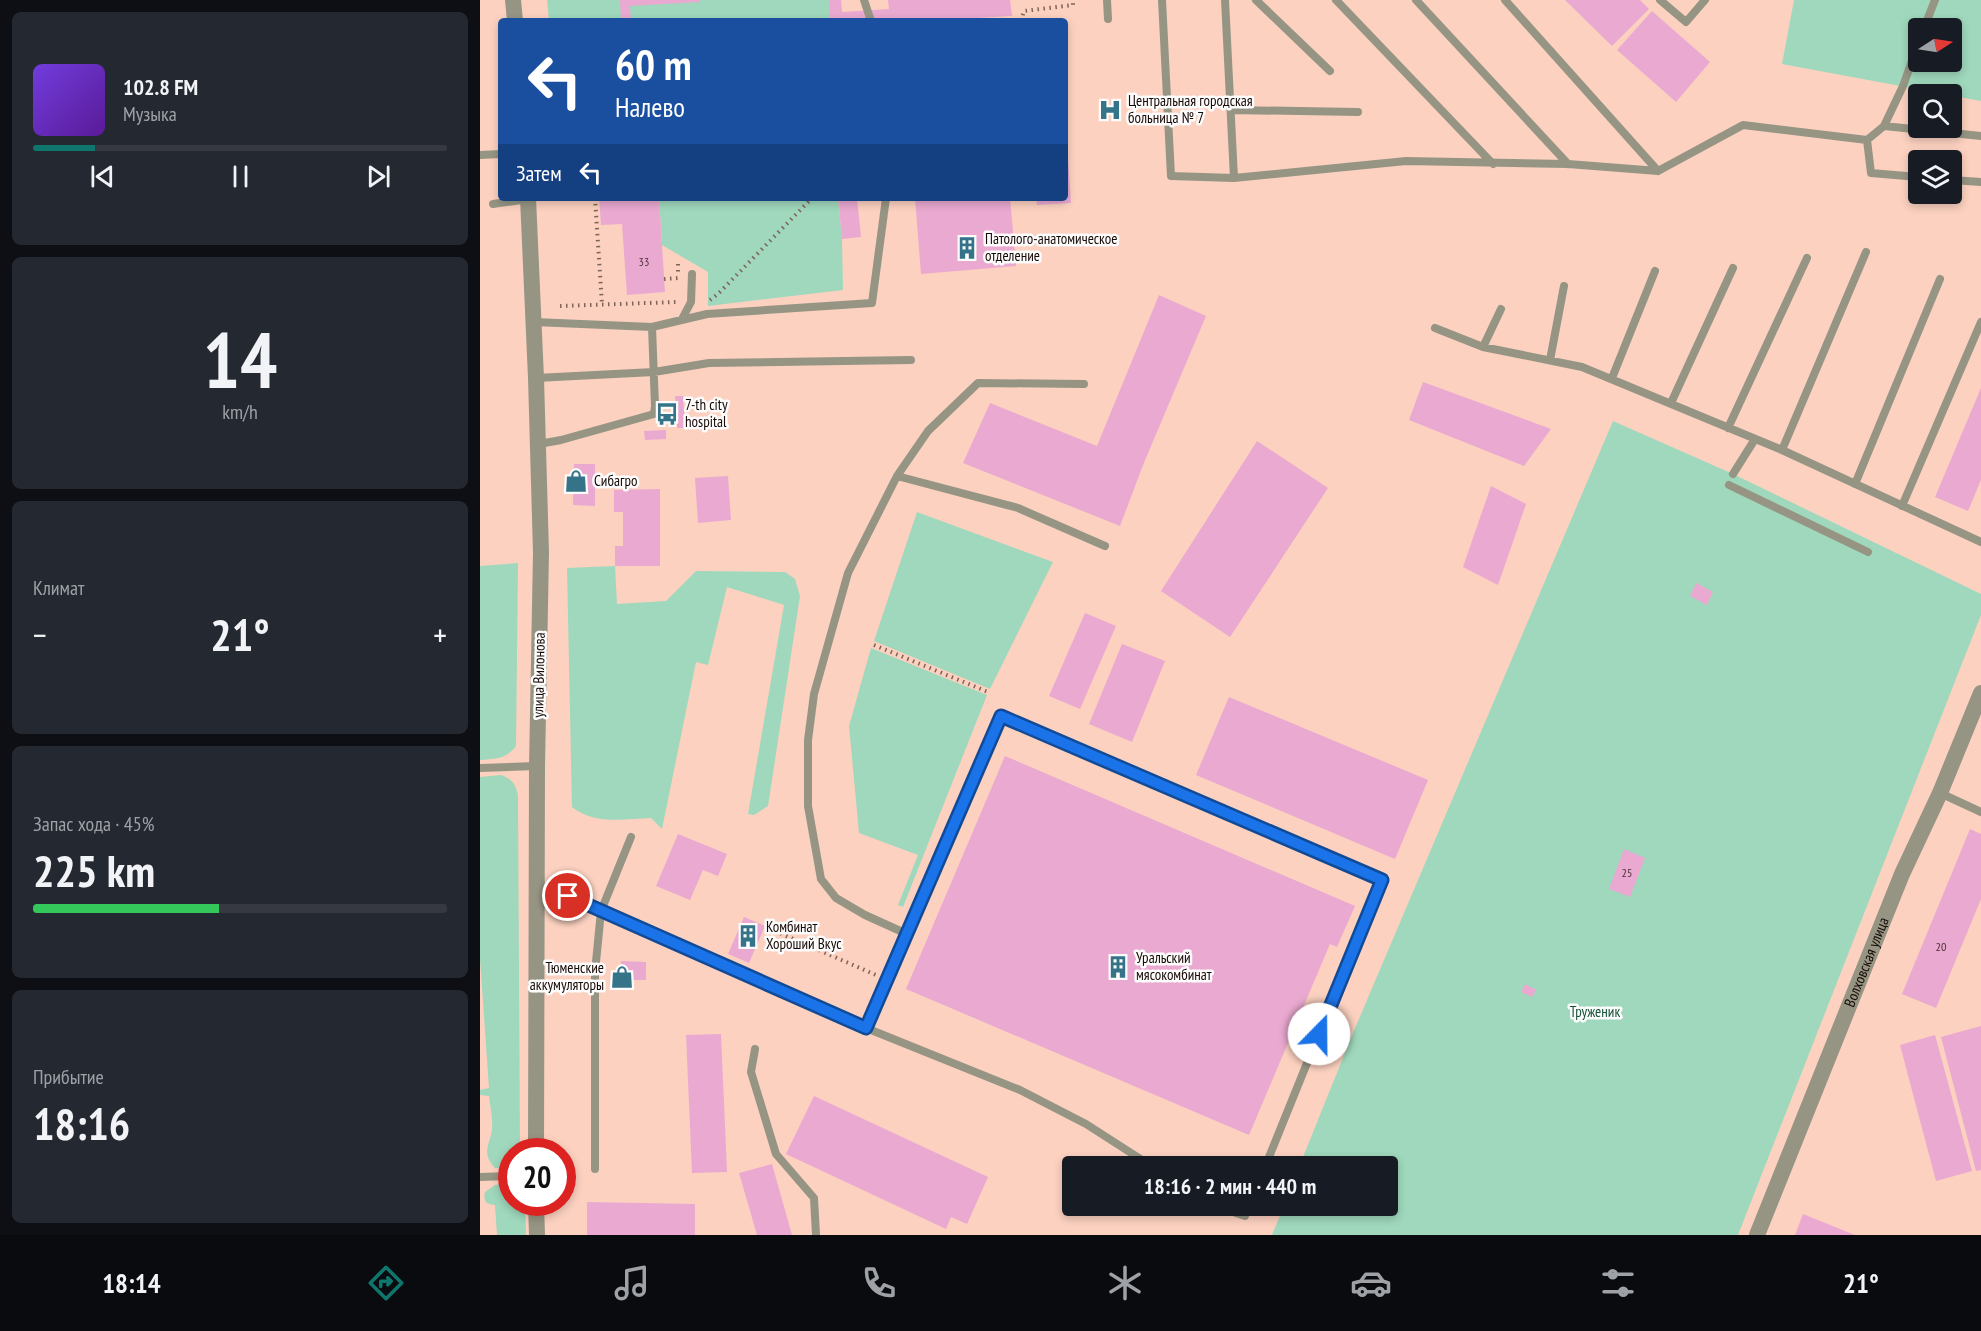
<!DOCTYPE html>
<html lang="ru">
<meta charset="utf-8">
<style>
:root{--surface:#171b24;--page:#242831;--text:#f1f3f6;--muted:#9ea1a6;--line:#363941;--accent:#0f766e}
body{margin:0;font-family:"PT Sans Narrow",sans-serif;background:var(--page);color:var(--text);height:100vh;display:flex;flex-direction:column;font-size:22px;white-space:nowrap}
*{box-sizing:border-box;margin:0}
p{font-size:20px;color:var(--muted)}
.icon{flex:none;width:33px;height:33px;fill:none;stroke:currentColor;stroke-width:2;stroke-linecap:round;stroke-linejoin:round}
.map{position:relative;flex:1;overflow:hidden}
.side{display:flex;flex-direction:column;gap:12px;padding:12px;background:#0d0f14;width:480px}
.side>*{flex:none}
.banner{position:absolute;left:18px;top:18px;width:570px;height:183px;border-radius:6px;box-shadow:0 3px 9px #0003;background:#1a4fa0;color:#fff;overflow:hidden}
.needle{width:39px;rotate:78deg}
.controls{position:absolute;left:1428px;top:18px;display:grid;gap:12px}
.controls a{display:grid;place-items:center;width:54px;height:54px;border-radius:6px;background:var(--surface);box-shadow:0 3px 9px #0003;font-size:30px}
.speed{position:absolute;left:18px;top:1138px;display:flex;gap:12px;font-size:30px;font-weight:700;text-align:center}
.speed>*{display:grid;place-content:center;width:78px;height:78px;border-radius:50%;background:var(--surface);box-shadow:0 3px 9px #0003;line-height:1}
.speed .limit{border:9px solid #d22;background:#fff;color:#111}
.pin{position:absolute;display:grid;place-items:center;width:51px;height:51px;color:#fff;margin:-26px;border:3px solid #fff;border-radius:50%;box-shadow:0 2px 6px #0007}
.me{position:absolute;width:66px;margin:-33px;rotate:22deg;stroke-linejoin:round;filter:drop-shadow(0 0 4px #0008)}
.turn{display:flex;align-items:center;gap:21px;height:126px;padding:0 18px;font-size:27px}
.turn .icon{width:78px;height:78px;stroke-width:2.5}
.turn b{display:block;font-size:42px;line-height:51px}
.then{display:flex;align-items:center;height:57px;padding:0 18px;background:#0003;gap:12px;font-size:22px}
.big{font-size:45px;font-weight:600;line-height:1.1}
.side .card{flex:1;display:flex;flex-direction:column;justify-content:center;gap:9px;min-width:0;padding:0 21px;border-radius:9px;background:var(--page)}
.side .dial{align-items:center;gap:0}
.dial b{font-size:78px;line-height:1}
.song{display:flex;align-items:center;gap:18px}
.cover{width:72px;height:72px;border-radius:9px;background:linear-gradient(135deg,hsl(260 70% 55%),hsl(270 70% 35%))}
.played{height:6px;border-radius:3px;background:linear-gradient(90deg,var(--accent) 15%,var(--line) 15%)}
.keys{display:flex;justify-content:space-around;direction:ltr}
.heat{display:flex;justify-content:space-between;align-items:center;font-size:33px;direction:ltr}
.charge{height:9px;border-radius:4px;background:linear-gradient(90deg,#34c759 45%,var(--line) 0)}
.trip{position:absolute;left:582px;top:1156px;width:336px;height:60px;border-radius:6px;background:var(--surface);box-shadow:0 3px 9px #0003;font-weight:600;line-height:60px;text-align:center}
.menu{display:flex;height:96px;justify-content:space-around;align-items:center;background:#090b0e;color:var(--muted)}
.menu .icon{width:42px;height:42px}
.menu .on{color:var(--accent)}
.menu b{font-size:27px;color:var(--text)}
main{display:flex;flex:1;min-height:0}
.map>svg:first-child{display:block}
.green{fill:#9fd8bc;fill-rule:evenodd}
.building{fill:#eaa9d0}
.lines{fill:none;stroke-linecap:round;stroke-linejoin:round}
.path{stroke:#7e6359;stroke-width:4;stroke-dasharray:1.5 4.5;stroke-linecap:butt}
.service{stroke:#969584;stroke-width:8}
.minor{stroke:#969584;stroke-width:16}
.tertiary{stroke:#969584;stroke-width:16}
.route-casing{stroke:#114b97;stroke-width:15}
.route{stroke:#1a73e8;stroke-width:10}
.labels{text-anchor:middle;stroke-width:5;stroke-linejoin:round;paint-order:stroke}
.number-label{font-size:12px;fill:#4c3138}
.poi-label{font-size:15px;fill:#170905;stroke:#fcfcfc;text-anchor:start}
.street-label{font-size:15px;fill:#170905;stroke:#fcfcfc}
.park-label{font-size:15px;fill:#145038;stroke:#fcfcfc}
</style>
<main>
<section class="side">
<div class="card">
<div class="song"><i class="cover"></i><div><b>102.8 FM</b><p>Музыка</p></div></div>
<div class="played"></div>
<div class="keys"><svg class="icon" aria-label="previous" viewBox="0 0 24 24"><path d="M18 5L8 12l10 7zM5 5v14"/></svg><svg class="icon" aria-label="pause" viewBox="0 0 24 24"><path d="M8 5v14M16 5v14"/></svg><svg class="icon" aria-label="next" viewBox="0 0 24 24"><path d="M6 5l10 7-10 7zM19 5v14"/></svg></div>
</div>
<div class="card dial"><b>14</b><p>km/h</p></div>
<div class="card"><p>Климат</p>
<div class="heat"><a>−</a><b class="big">21°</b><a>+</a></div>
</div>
<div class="card"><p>Запас хода · 45%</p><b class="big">225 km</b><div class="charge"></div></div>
<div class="card"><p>Прибытие</p><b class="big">18:16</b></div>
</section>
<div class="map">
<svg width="1501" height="1235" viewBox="0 0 1501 1235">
<rect width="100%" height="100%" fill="#fcd1c0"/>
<!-- green -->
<path class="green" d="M67 0H352L350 21H69Z
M1314 0H1501V101L1302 64ZM1438 28H1472V62H1438Z
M179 198H358L362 239 363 290 228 306V272L182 245Z
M1133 421 1253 474 1501 594V615L1258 1235H792L804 1206H908V1167H819L873 1033Z
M437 512 573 562 510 689 394 641Z
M38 563 36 746C26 759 16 759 0 760V566Z
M135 566 137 604 186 601 216 571 305 572 315 579 320 596 288 806 274 815 268 814 304 605 247 587 228 665 216 662 182 829 171 818C144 819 114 825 92 807L87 568Z
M391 648 507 695 423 907 418 905 438 855 379 833 369 726Z
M21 775C32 779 36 784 38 796L40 1152H32L31 1168H15C0 1152 11 1143 12 1129 13 1118 10 1106 9 1096L0 1095V1090L9 1088 0 959V777Z
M31 1183 32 1203H45L46 1235H17L15 1205C6 1204 3 1202 5 1192L15 1185Z"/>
<!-- building -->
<path class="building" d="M140 0H219V2L150 6 151 21H141Z
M349 0H361L362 12 409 9 408 0H530L532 16 445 21H350Z
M1085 0H1160L1169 9 1132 46Z
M1172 11 1230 62 1196 102 1137 50Z
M585 141H587L591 203 557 205 556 198H585Z
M119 198H179L185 292 147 295 142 224 121 225Z
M358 198H377L381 237 362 239Z
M435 198H530L536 266 441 274Z
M679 295 726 316 663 465 640 526 483 463 510 403 617 446Z
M943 382 1071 429 1044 466 929 420Z
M1501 388V480L1488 511 1455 497Z
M195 396H203L205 428H197Z
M186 430V439L165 440 164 431Z
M777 441 848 488 750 637 681 591Z
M94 464H115V506L93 505Z
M248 476 251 520 218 523 215 478Z
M1011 486 1046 504 1018 585 983 567Z
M180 489V566H135V546H143V512H134V490Z
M1216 583 1233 592 1227 605 1210 596Z
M605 613 636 626 600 709 569 696Z
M642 644 685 661 652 742 609 724Z
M749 697 948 780 915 859 716 775Z
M525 756 875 906 857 947 850 944 769 1135 426 989Z
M1490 829 1501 834V899L1456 1008 1422 994Z
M198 834 247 854 238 876 223 870 210 900 176 886Z
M1144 849 1165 858 1150 897 1129 889Z
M264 917 285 926 269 963 248 954Z
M141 961 166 962V980H140Z
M1045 984 1056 990 1052 997 1041 992Z
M1501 1026V1170L1496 1171 1461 1037Z
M241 1034 247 1172 212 1173 206 1035Z
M1455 1035 1492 1171 1456 1181 1420 1045Z
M334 1096 508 1177 487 1224 471 1217 466 1229 306 1154Z
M292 1164 312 1235H277L259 1173Z
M107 1202 215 1204V1235H107Z
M1323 1214 1375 1235H1315Z"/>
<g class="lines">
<!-- path -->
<path class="path" d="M482 19V21
M541 21 544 11 593 5V0
M115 198 122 304
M198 264V272
M184 279 198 278
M230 300 238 294 332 198
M80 306 196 302
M394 645 508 692
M295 931 396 975"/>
<!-- service -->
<path class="service" d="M384 0 391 21
M627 0 628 19
M682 0 691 176 754 178 926 161 1088 164 1178 171 1263 125 1387 140 1404 126 1501 136
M745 0 754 178
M776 0 850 71
M856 0 1013 164
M936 0 1088 164
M1025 0 1178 171
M1180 0 1206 22 1225 0
M1444 28 1455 0
M751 110 878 112
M1404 126 1423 86 1438 44
M1387 140 1391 173 1438 177
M0 155 21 154
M1472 180 1501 182
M13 204 48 199
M202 319 211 302 212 274
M54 322 172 327 175 406 174 414 81 440 59 444
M172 327 227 314 392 303 406 198
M955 328 1003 347 1102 367 1302 450 1501 542
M1003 347 1021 309
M1070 360 1084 286
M56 378 174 372 229 363 431 360
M1132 378 1175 271
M1191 403 1253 268
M1248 428 1327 258
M1302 450 1386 252
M1253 474 1275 439
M417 476 448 431 498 383 604 384
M1375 484 1460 279
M1249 485 1388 552
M1422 506 1501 322
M0 768 57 766
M1460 793 1501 812
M56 895 88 896 386 1028 540 1090 606 1124 673 1167
M427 934 385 915 356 898 341 879 328 806V740L334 694 368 573 417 476 538 508 625 546
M386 1028 521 716 901 880 785 1167
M275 1049 271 1072 296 1154 334 1198 336 1235
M115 1169V972L121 911 151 837
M0 1177 32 1176
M735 1206 765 1216 769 1206"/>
<!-- minor -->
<path class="minor" id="s1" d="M1277 1235 1422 874 1460 793 1501 693"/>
<!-- tertiary -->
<path class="tertiary" d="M33 0 35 21
M48 198 56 378 61 553 57 766 56 1152
M56 1203 57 1235"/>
</g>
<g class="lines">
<!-- route casing -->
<g class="route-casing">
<path id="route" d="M88 896 386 1028 521 716 902 880 839 1034"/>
</g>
<!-- route -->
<use href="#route" class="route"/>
</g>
<!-- icons -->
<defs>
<g id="hospital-bare" transform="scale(1.8)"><path d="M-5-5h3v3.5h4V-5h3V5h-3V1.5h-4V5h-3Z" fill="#347388" stroke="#fcfcfc" stroke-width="2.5" paint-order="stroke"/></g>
<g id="building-bare" transform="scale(1.8)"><path d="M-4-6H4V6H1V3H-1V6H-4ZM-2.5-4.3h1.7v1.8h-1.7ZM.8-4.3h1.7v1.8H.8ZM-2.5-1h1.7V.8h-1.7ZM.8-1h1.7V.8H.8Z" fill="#347388" stroke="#fcfcfc" stroke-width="2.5" paint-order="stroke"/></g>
<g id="bus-bare" transform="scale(1.8)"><path d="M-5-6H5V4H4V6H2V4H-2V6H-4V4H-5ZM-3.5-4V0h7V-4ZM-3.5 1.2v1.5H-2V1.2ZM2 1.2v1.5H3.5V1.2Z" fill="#347388" stroke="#fcfcfc" stroke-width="2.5" paint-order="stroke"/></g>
<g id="shop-bare" transform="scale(1.8)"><path d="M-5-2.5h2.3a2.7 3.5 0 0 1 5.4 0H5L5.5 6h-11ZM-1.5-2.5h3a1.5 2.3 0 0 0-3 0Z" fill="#347388" stroke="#fcfcfc" stroke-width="2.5" paint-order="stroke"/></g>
</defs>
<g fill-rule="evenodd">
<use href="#hospital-bare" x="630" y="110"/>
<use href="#building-bare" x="487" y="248"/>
<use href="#bus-bare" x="187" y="414"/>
<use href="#shop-bare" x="96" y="481"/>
<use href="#building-bare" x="268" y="936"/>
<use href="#building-bare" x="638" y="967"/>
<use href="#shop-bare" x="142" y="977"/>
</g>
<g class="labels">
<!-- number labels -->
<g class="number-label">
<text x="164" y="266">33</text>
<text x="1147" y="877">25</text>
<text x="1461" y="951">20</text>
</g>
<!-- poi labels -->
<g class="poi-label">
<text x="648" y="106">Центральная городская<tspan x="648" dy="17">больница № 7</tspan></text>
<text x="505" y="244">Патолого-анатомическое<tspan x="505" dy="17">отделение</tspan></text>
<text x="205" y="410">7-th city<tspan x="205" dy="17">hospital</tspan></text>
<text x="114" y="486">Сибагро</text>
<text x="286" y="932">Комбинат<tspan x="286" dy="17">Хороший Вкус</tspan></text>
<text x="656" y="963">Уральский<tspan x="656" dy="17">мясокомбинат</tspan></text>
<text x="124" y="973" text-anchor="end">Тюменские<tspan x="124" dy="17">аккумуляторы</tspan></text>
</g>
<!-- street labels -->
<g class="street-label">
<text transform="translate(59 675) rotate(-89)" y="5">улица Вилонова</text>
<text dy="5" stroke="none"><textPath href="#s1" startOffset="294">Волховская улица</textPath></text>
</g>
<!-- park labels -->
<g class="park-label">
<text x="1115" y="1017">Труженик</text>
</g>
</g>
</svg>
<div class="controls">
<a><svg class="needle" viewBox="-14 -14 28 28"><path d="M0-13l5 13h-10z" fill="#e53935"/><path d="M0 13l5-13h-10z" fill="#9ea1a6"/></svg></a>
<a><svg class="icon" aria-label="search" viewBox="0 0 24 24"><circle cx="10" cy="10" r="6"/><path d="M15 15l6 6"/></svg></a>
<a><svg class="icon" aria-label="layers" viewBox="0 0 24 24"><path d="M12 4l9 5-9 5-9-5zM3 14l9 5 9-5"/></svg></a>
</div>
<div class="speed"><div class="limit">20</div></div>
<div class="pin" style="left:88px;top:896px;background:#d93025"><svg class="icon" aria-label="arrive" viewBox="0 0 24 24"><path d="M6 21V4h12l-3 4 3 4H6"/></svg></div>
<svg class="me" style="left:839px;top:1034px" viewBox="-20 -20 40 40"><circle r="19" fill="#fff"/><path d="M0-13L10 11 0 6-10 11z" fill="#1a73e8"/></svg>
<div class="trip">18:16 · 2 мин · 440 m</div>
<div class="banner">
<div class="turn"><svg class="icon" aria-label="left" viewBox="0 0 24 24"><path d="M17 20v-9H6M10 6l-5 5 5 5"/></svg><div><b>60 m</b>Налево</div></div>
<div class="then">Затем<svg class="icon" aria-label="left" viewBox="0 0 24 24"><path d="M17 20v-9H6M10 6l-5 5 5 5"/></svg></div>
</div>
</div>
</main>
<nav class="menu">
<b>18:14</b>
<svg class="icon on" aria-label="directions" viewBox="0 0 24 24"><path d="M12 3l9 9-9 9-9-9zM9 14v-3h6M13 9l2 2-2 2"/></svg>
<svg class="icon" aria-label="music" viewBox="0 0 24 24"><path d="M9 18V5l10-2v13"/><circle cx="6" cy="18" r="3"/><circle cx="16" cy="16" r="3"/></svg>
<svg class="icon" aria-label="phone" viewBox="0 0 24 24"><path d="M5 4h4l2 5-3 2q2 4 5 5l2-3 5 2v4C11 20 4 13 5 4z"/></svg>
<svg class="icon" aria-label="climate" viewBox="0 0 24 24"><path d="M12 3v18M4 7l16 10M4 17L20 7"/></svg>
<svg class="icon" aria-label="car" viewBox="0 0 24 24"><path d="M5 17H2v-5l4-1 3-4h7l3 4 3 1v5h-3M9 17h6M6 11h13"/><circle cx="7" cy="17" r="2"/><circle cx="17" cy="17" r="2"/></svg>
<svg class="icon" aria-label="filters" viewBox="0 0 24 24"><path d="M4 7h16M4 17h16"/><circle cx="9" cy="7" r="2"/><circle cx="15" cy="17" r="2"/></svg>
<b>21°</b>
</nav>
